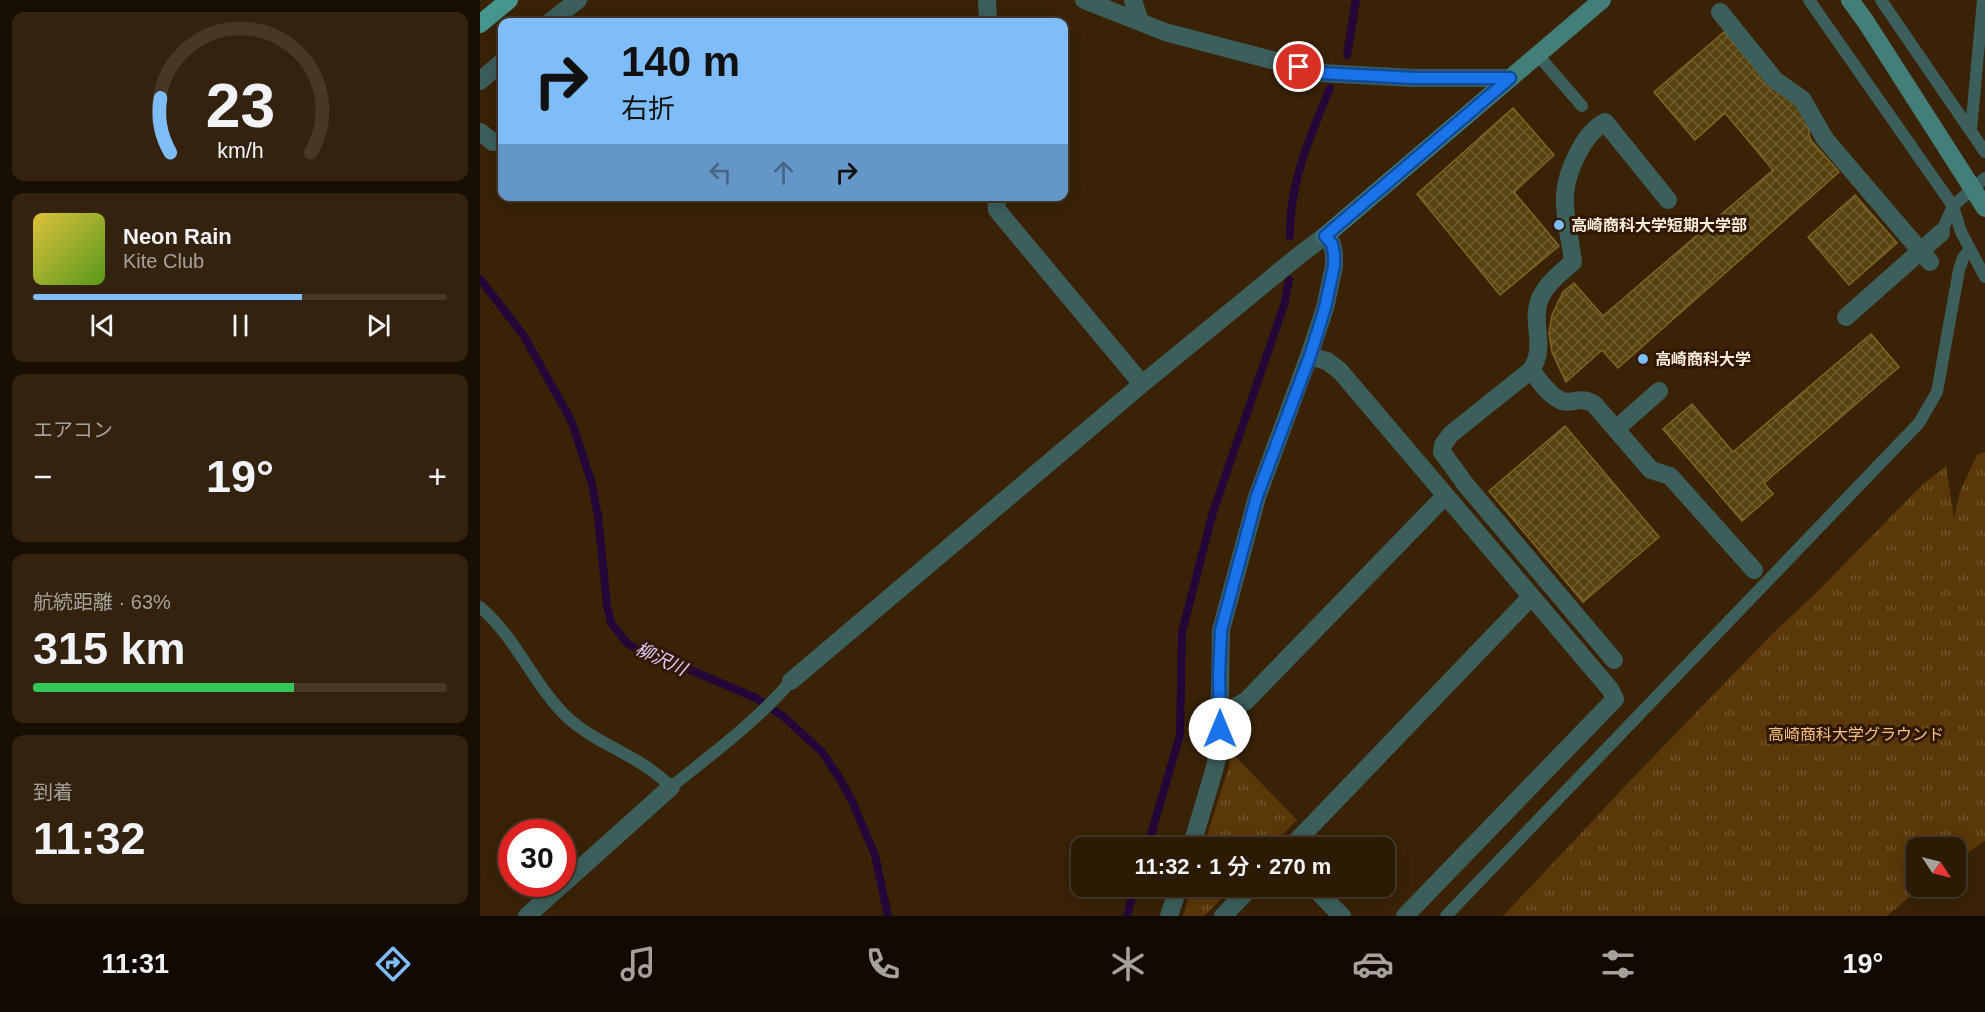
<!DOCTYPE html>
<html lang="ja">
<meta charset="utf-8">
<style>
:root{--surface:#2b1a04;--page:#33230e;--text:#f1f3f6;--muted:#a6a19a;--line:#473826;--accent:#7ebdf9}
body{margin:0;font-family:Arial,"Noto Sans JP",sans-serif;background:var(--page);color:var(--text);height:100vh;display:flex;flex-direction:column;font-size:22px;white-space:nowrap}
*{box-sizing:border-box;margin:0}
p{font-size:20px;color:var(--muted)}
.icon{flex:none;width:33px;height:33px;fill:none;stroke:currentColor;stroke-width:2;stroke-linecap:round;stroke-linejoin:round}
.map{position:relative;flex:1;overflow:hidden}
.panel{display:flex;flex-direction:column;gap:12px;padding:12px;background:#180e02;width:480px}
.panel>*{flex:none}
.top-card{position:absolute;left:18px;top:18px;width:570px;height:183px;border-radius:12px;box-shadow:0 3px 15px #0003,0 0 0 2px var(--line);background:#7ebdf9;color:#111;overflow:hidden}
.needle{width:39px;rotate:125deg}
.tools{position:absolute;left:1426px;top:837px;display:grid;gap:12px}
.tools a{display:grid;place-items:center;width:60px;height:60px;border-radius:12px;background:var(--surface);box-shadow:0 3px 15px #0003,0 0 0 2px var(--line);font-size:30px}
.speed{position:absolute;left:18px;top:819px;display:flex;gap:12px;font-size:30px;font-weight:700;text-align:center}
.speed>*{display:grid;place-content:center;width:78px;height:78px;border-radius:50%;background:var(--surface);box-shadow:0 3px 15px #0003,0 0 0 2px var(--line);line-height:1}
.speed .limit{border:9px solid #d22;background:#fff;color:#111}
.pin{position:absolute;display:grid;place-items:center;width:51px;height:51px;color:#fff;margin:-26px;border:3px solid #fff;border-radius:50%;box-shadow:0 2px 6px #0007}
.me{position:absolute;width:66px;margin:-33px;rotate:0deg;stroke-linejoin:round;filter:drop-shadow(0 0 4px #0008)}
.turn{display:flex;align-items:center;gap:21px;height:126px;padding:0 24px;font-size:27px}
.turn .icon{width:78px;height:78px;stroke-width:2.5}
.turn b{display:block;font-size:42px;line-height:51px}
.lanes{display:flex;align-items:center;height:57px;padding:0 24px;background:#0003;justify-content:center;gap:30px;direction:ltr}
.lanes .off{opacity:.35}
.big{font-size:45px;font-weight:600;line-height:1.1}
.panel .widget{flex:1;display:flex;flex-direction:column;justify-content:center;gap:9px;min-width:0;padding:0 21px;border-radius:12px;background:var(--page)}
.panel .dial{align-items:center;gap:0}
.dial svg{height:156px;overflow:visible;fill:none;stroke:var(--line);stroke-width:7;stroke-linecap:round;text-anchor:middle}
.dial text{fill:var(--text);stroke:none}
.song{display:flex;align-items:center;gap:18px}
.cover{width:72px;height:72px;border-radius:9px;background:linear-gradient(135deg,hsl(50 70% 55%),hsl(90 70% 35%))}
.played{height:6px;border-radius:3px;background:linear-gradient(90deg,var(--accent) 65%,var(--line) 65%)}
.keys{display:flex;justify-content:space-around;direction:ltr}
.heat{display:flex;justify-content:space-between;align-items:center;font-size:33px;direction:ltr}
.charge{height:9px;border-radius:4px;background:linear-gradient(90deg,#34c759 63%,var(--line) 0)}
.trip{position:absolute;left:591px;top:837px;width:324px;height:60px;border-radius:12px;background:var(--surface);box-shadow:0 3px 15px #0003,0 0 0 2px var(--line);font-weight:600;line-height:60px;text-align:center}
.tab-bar{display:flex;height:96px;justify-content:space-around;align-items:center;background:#110a02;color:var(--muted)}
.tab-bar .icon{width:42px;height:42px}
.tab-bar .selected{color:var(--accent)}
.tab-bar b{font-size:27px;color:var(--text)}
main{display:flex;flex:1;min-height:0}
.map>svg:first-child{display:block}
.grass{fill:url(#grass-tufts)}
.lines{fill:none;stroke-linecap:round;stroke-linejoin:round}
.stream{stroke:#240638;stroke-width:8}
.building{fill:url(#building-cross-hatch);stroke:#7f6623;stroke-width:1.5}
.lane{stroke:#3c5f5c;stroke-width:12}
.street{stroke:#3c5f5c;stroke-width:18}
.secondary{stroke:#437e79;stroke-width:18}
.primary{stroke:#47958f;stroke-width:18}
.route-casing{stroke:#114b97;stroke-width:15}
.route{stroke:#1a73e8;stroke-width:10}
.poi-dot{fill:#7ebdf9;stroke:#2f1800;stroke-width:2}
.labels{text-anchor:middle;stroke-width:6;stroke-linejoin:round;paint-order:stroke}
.poi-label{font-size:16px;font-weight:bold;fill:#fcecdd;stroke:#2f1800;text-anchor:start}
.park-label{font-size:16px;fill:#f7c186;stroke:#2f1800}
.water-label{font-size:18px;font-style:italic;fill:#e5cbfd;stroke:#2f1800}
</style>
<main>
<section class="panel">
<div class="widget dial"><svg viewBox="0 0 100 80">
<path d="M14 69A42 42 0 1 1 86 69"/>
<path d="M14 69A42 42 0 0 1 9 41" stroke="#7ebdf9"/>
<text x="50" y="56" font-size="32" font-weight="700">23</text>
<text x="50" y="72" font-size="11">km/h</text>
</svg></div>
<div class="widget">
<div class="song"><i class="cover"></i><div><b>Neon Rain</b><p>Kite Club</p></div></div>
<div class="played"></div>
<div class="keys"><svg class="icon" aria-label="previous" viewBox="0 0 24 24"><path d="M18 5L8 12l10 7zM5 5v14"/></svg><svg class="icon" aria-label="pause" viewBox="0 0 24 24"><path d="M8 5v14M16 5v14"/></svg><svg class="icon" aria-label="next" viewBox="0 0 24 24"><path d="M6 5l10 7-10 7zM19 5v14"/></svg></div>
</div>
<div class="widget"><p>エアコン</p>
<div class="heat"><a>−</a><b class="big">19°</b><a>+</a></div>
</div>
<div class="widget"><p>航続距離 · 63%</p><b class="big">315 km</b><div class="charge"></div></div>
<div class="widget"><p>到着</p><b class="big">11:32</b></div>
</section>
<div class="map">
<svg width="1505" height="916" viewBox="0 0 1505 916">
<defs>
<pattern id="grass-tufts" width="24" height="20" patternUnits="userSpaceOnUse" patternTransform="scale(1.5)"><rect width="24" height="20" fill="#5b3809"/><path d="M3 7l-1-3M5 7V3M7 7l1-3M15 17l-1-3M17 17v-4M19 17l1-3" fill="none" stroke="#73552c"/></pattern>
<pattern id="building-cross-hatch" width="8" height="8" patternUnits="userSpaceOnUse" patternTransform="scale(1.5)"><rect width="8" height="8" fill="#55420e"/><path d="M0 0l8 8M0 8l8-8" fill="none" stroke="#6e5d31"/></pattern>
</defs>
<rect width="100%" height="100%" fill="#392206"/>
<!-- grass -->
<path class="grass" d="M1505 452V841L1476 861V848H1437V886L1441 887 1407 916H1023L1148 783 1293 633 1334 595 1442 485 1466 466 1474 518 1480 491 1497 455Z
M750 751 817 820 790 847H723L749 767Z
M712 887V886L753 887 724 916H703Z"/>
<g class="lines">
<!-- stream -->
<path class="stream" d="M867 55 876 0
M810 236C809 184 830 136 850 88
M0 279 44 336 92 422 112 484 118 516 127 605 131 623 147 643 167 656 196 664 276 698 304 717 342 752 360 779 372 801 395 855 408 916
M667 848 700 735 702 632 733 512 804 305 809 280
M647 916 655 886"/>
</g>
<!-- building -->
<path class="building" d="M1244 32 1287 83 1326 113 1330 139 1359 172 1138 368 1122 350 1086 382 1072 352 1069 333 1072 315 1083 292 1094 283 1123 316 1293 170 1245 113 1215 140 1174 92Z
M1033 108 1074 155 1034 192 1079 246 1020 295 937 194Z
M1375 195 1417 243 1369 285 1328 237Z
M1391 334 1419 367 1284 483 1293 494 1262 521 1183 429 1212 404 1253 452Z
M1085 426 1179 537 1103 602 1009 491Z"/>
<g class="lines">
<!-- lane -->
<path class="lane" d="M1329 0 1473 206 1481 232 1505 277
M1401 0 1505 152
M1057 54 1102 106
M1491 130 1503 0
M1461 233 1473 206 1505 178
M0 607C36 637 54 686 88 718 119 746 160 755 191 787 232 754 277 721 311 681
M966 916 1439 423 1457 392 1479 270 1483 258 1490 249"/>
<!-- street -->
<path class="street" d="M507 0 508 22
M604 0 685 32 841 73 934 78H1031
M653 0 660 22
M1240 12 1295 80 1322 99 1345 139 1450 262
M70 22 98 0
M0 81 22 62
M0 132 13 142H22
M516 196 517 210 662 384
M1366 317 1461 233
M829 356 847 361 860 371 1130 689 1135 699 925 916
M1051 370C1059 380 1069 396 1082 401 1095 405 1098 395 1114 404L1171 470 1190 476 1274 570
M1136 429 1179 391
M1134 660 986 485 962 452 963 445 971 434 1051 370C1067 347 1051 325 1059 301 1065 285 1080 273 1093 262 1088 219 1075 196 1098 153 1104 141 1112 129 1125 122L1188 200
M311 681 662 384 822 253 845 236 852 244 854 254V266L845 308 829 356 777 497 741 630 739 748 735 767 711 848
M741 710 753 708 766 701 965 496
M810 848 1051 597
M832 886 862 916
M47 916 191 787
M689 916 699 886
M743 916 772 886"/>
<!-- secondary -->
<path class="secondary" d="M1370 0 1386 22 1505 208
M845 236 1122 0"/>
<!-- primary -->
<path class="primary" d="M0 24 29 0"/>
</g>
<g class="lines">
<!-- route casing -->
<g class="route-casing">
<path id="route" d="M740 729 739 676 741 630 777 496 830 356 845 308 854 266V254L852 244 845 236 1030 78H934L841 73 819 67"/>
</g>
<!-- route -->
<use href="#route" class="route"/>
</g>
<!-- markers -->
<g class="poi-dot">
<circle cx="1079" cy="225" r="6"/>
<circle cx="1163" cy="359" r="6"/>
</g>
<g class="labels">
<!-- poi labels -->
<g class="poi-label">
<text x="1091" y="231">高崎商科大学短期大学部</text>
<text x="1175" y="365">高崎商科大学</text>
</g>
<!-- park labels -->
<g class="park-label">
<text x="1376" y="740">高崎商科大学グラウンド</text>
</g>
<!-- water labels -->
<g class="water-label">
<text transform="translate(181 659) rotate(25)" y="6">柳沢川</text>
</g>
</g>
</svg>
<div class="tools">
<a><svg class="needle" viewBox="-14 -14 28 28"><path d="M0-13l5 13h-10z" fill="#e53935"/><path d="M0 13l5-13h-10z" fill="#a6a19a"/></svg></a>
</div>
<div class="speed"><div class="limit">30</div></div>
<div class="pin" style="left:819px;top:67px;background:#d93025"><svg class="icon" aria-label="arrive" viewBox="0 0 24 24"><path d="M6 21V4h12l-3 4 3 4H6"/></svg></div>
<svg class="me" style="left:740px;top:729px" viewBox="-20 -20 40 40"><circle r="19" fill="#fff"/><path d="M0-13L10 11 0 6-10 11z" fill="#1a73e8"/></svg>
<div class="trip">11:32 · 1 分 · 270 m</div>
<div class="top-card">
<div class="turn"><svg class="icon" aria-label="right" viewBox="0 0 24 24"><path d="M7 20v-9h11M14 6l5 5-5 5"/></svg><div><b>140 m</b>右折</div></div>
<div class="lanes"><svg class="icon off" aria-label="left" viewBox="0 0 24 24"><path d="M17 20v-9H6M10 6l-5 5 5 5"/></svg><svg class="icon off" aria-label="ahead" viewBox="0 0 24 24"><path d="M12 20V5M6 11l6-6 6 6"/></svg><svg class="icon" aria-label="right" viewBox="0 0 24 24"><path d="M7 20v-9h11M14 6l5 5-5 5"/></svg></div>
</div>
</div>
</main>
<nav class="tab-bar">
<b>11:31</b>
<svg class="icon selected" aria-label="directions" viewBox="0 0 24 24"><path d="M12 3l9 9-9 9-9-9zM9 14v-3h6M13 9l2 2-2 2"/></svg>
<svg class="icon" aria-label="music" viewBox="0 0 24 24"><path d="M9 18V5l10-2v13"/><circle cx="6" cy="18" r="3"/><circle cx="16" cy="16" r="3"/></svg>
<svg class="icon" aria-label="phone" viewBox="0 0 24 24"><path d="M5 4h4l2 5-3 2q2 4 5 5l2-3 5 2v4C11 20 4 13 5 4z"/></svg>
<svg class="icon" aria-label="climate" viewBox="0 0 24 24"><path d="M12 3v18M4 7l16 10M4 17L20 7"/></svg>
<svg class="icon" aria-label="car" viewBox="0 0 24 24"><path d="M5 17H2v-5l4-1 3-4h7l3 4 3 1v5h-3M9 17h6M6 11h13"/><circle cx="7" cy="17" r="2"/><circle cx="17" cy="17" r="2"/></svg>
<svg class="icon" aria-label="filters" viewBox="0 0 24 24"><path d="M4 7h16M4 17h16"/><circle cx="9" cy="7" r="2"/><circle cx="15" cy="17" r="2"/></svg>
<b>19°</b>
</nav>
